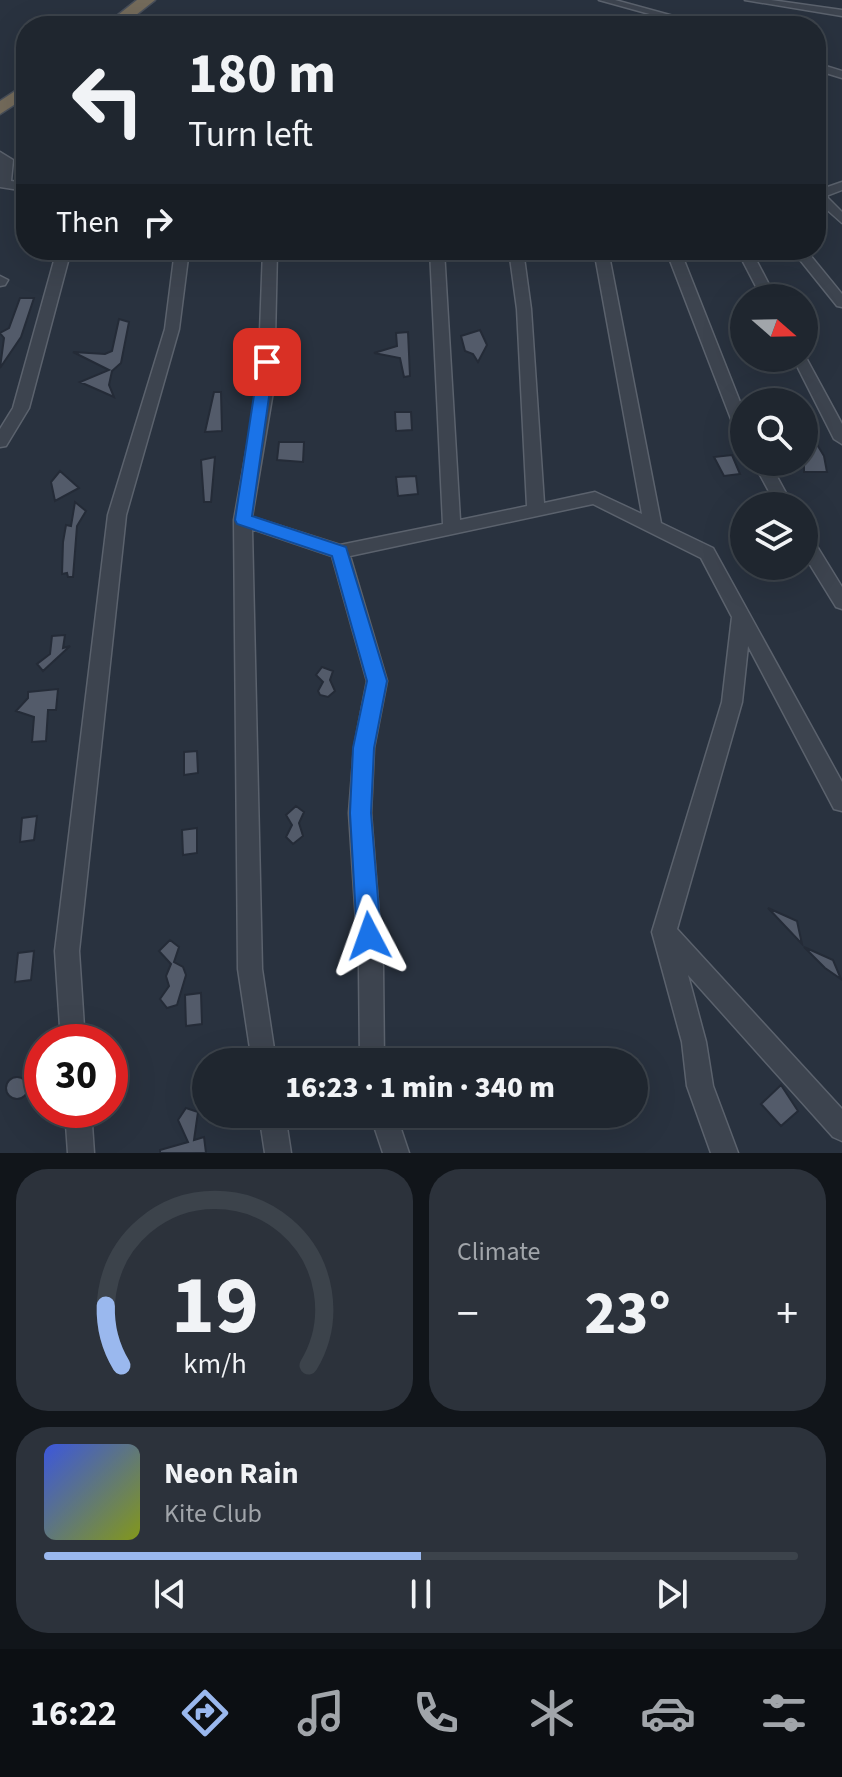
<!DOCTYPE html>
<meta charset="utf-8">
<style>
:root{--surface:#1f262f;--page:#2c323b;--text:#f1f3f6;--muted:#a1a5aa;--line:#3c434b;--accent:#9ab8ee}
body{margin:0;font-family:"Source Sans 3",sans-serif;background:var(--page);color:var(--text);height:100vh;display:flex;flex-direction:column;font-size:30px;white-space:nowrap}
*{box-sizing:border-box;margin:0}
p{font-size:26px;color:var(--muted)}
.icon{flex:none;width:44px;height:44px;fill:none;stroke:currentColor;stroke-width:2;stroke-linecap:round;stroke-linejoin:round}
.map{position:relative;height:1153px;overflow:hidden}
.panel{display:flex;flex-direction:column;gap:16px;padding:16px;background:#11151a;flex:1}
.panel>*{flex:none}
.hud{position:absolute;left:16px;top:16px;width:810px;height:244px;border-radius:32px;box-shadow:0 8px 32px #0002,0 0 0 2px var(--line);background:#1f262f;color:var(--text);overflow:hidden}
.needle{width:52px;rotate:110deg}
.buttons{position:absolute;left:730px;top:284px;display:grid;gap:16px}
.buttons a{display:grid;place-items:center;width:88px;height:88px;border-radius:50%;background:var(--surface);box-shadow:0 8px 32px #0002,0 0 0 2px var(--line);font-size:40px}
.speed{position:absolute;left:24px;top:1024px;display:flex;gap:16px;font-size:40px;font-weight:700;text-align:center}
.speed>*{display:grid;place-content:center;width:104px;height:104px;border-radius:50%;background:var(--surface);box-shadow:0 8px 32px #0002,0 0 0 2px var(--line);line-height:1}
.speed .limit{border:12px solid #d22;background:#fff;color:#111}
.pin{position:absolute;display:grid;place-items:center;width:68px;height:68px;color:#fff;margin:-34px;border-radius:16px;box-shadow:0 4px 12px #0006}
.me{position:absolute;width:88px;margin:-44px;rotate:356deg;stroke-linejoin:round;filter:drop-shadow(0 0 6px #0008)}
.turn{display:flex;align-items:center;gap:28px;height:168px;padding:0 40px;font-size:36px}
.turn .icon{width:104px;height:104px;stroke-width:2.5}
.turn b{display:block;font-size:56px;line-height:68px}
.then{display:flex;align-items:center;height:76px;padding:0 40px;background:#0003;gap:16px;font-size:30px}
.big{font-size:60px;font-weight:800;line-height:1.1}
.panel .tile{flex:1;display:flex;flex-direction:column;justify-content:center;gap:12px;min-width:0;padding:0 28px;border-radius:32px;background:var(--page)}
.panel .dial{align-items:center;gap:0}
.dial svg{height:208px;overflow:visible;fill:none;stroke:var(--line);stroke-width:7;stroke-linecap:round;text-anchor:middle}
.dial text{fill:var(--text);stroke:none}
.song{display:flex;align-items:center;gap:24px}
.cover{width:96px;height:96px;border-radius:12px;background:linear-gradient(135deg,hsl(230 70% 55%),hsl(70 70% 35%))}
.played{height:8px;border-radius:4px;background:linear-gradient(90deg,var(--accent) 50%,var(--line) 50%)}
.keys{display:flex;justify-content:space-around;direction:ltr}
.heat{display:flex;justify-content:space-between;align-items:center;font-size:44px;direction:ltr}
.panel .tiles{flex:1;display:grid;gap:16px;grid-template-columns:1fr 1fr}
.tile:last-child{grid-column:span 2}
.trip{position:absolute;left:192px;top:1048px;width:456px;height:80px;border-radius:40px;background:var(--surface);box-shadow:0 8px 32px #0002,0 0 0 2px var(--line);font-weight:800;line-height:80px;text-align:center}
.menu{display:flex;height:128px;justify-content:space-around;align-items:center;background:#0c0f13;color:var(--muted)}
.menu .icon{width:56px;height:56px}
.menu .active{color:var(--accent)}
.menu b{font-size:36px;color:var(--text)}
.map>svg:first-child{display:block}
.building{fill:#535b6a;stroke:#242b37;stroke-width:2}
.lines{fill:none;stroke-linecap:round;stroke-linejoin:round}
.minor-casing{stroke:#5b626d;stroke-width:3}
.highway-casing{stroke:#484f5a;stroke-width:3}
.minor{fill:#3d444f;fill-rule:evenodd}
.highway{fill:#746b5b;fill-rule:evenodd}
.route{fill:#1a73e8;stroke:#114b97;stroke-width:2}
</style>
<div class="map">
<svg width="842" height="1153" viewBox="0 0 842 1153">
<rect width="100%" height="100%" fill="#29323f"/>
<!-- building -->
<path class="building" d="M20 298H34L21 337 0 368 4 338 0 333 9 328Z
M119 319 129 322 121 363 112 371 109 385 114 397 80 382 109 370 73 352 105 354 112 351Z
M480 330 487 345 478 362 473 354 465 351 461 336Z
M408 332 410 376 404 377 400 358 374 353 397 346 396 333Z
M214 392H221L222 431 205 432Z
M395 412H411L412 430 396 431Z
M804 423 824 456 827 472H804Z
M279 442H304L303 462 277 460Z
M732 455 740 474 724 476 714 457Z
M215 457 211 502H204L201 460Z
M60 471 79 488 55 501 51 482Z
M416 476 418 494 398 496 396 477Z
M75 502 86 511 77 526 73 577H68L67 573 62 574 63 542 66 525 71 526Z
M65 635 63 648 70 646 43 671 37 664 50 654 52 636Z
M322 667 333 671 330 680 335 691 328 697 320 695 318 691 323 682 316 675Z
M58 689 56 710H48L46 741 32 742 34 717 16 711 28 698V692Z
M197 751 198 773 184 775V752Z
M296 806 304 812 299 823 303 836 293 844 286 837 292 825 286 815Z
M37 816 34 840 20 842 22 818Z
M197 828V853L183 855 182 830Z
M768 908 797 921 802 944Z
M170 940 179 947 174 962 183 967 186 975 177 1005 167 1008 160 999 169 986 166 976 171 964 159 951Z
M804 947 833 960 841 979 825 968Z
M34 951 31 980 15 982 18 953Z
M201 993 202 1024 186 1026 185 995Z
M6 1088a11 11 0 1 1 22 0a11 11 0 1 1-22 0Z
M781 1085 798 1111 781 1126 761 1104Z
M186 1108 198 1112 194 1140 204 1137 206 1153H160V1150L188 1142 178 1120Z"/>
<g class="lines">
<!-- minor casing -->
<g class="minor-casing">
<path id="minor" d="M599 0H615L710 26H693Z
M745 0H771L842 10V16Z
M122 16 126 17V21L75 26Z
M816 63 842 71V78L816 70Z
M0 152 13 160 11 181 26 183V191L0 187Z
M842 182V190L826 196 842 212V223L816 200V191Z
M57 250H71L29 408 6 446 0 447V429L13 408Z
M175 250H189L179 329 126 515 79 951 85 1042H61L55 951 108 515 165 329Z
M263 250H277L274 386 252 517 340 545 443 524 430 250H444L460 520 527 506 517 309 509 250H523L531 309 544 503 595 492 642 514 594 250H608L661 523 713 548 842 782V811L834 809 748 646 742 702 677 929 842 1109V1141L833 1137 688 975 706 1042 713 1086 738 1153H711L687 1086 682 1042 652 932 722 702 732 617 701 558 593 504 350 556 387 681 374 748 371 813 383 967 384 1062H360L359 967 349 813 354 748 367 681 332 556 252 529 262 969 276 1062H252L238 969 234 520 258 386Z
M666 250H680L744 412V437L736 432Z
M737 250H751L776 298H762Z
M792 250H806L842 294V307L837 306Z
M0 276 8 280 5 285 0 286Z
M804 354 842 424V444L834 439 793 358H804Z
M753 462H769L793 506H777Z
M804 534 810 535 842 587V609L836 607 804 555Z
M65 1110H91L94 1153H68Z
M259 1114H285L291 1153H265Z
M370 1114H396L409 1153H383Z"/>
</g>
<!-- highway casing -->
<g class="highway-casing">
<path id="highway" d="M137 0H155L122 26H104Z
M26 84V97L0 114V101Z"/>
</g>
<!-- minor -->
<use href="#minor" class="minor"/>
<!-- highway -->
<use href="#highway" class="highway"/>
</g>
<!-- route -->
<path class="route" d="M267 358 274 362 252 516 346 547 387 681 374 748 371 813 381 936 377 944 369 948 361 944 357 936 350 813 353 748 367 681 332 556 237 524 235 520 259 362Z"/>
</svg>
<div class="buttons">
<a><svg class="needle" viewBox="-14 -14 28 28"><path d="M0-13l5 13h-10z" fill="#e53935"/><path d="M0 13l5-13h-10z" fill="#a1a5aa"/></svg></a>
<a><svg class="icon" aria-label="search" viewBox="0 0 24 24"><circle cx="10" cy="10" r="6"/><path d="M15 15l6 6"/></svg></a>
<a><svg class="icon" aria-label="layers" viewBox="0 0 24 24"><path d="M12 4l9 5-9 5-9-5zM3 14l9 5 9-5"/></svg></a>
</div>
<div class="speed"><div class="limit">30</div></div>
<div class="pin" style="left:267px;top:362px;background:#d93025"><svg class="icon" aria-label="arrive" viewBox="0 0 24 24"><path d="M6 21V4h12l-3 4 3 4H6"/></svg></div>
<svg class="me" style="left:369px;top:936px" viewBox="-20 -20 40 40"><path d="M0-17L14 15 0 8-14 15z" fill="#1a73e8" stroke="#fff" stroke-width="4"/></svg>
<div class="trip">16:23 · 1 min · 340 m</div>
<div class="hud">
<div class="turn"><svg class="icon" aria-label="left" viewBox="0 0 24 24"><path d="M17 20v-9H6M10 6l-5 5 5 5"/></svg><div><b>180 m</b>Turn left</div></div>
<div class="then">Then<svg class="icon" aria-label="right" viewBox="0 0 24 24"><path d="M7 20v-9h11M14 6l5 5-5 5"/></svg></div>
</div>
</div>
<section class="panel">
<div class="tiles">
<div class="tile dial"><svg viewBox="0 0 100 80">
<path d="M14 69A42 42 0 1 1 86 69"/>
<path d="M14 69A42 42 0 0 1 8 46" stroke="#9ab8ee"/>
<text x="50" y="56" font-size="32" font-weight="700">19</text>
<text x="50" y="72" font-size="11">km/h</text>
</svg></div>
<div class="tile"><p>Climate</p>
<div class="heat"><a>−</a><b class="big">23°</b><a>+</a></div>
</div>
<div class="tile">
<div class="song"><i class="cover"></i><div><b>Neon Rain</b><p>Kite Club</p></div></div>
<div class="played"></div>
<div class="keys"><svg class="icon" aria-label="previous" viewBox="0 0 24 24"><path d="M18 5L8 12l10 7zM5 5v14"/></svg><svg class="icon" aria-label="pause" viewBox="0 0 24 24"><path d="M8 5v14M16 5v14"/></svg><svg class="icon" aria-label="next" viewBox="0 0 24 24"><path d="M6 5l10 7-10 7zM19 5v14"/></svg></div>
</div>
</div>
</section>
<nav class="menu">
<b>16:22</b>
<svg class="icon active" aria-label="directions" viewBox="0 0 24 24"><path d="M12 3l9 9-9 9-9-9zM9 14v-3h6M13 9l2 2-2 2"/></svg>
<svg class="icon" aria-label="music" viewBox="0 0 24 24"><path d="M9 18V5l10-2v13"/><circle cx="6" cy="18" r="3"/><circle cx="16" cy="16" r="3"/></svg>
<svg class="icon" aria-label="phone" viewBox="0 0 24 24"><path d="M5 4h4l2 5-3 2q2 4 5 5l2-3 5 2v4C11 20 4 13 5 4z"/></svg>
<svg class="icon" aria-label="climate" viewBox="0 0 24 24"><path d="M12 3v18M4 7l16 10M4 17L20 7"/></svg>
<svg class="icon" aria-label="car" viewBox="0 0 24 24"><path d="M5 17H2v-5l4-1 3-4h7l3 4 3 1v5h-3M9 17h6M6 11h13"/><circle cx="7" cy="17" r="2"/><circle cx="17" cy="17" r="2"/></svg>
<svg class="icon" aria-label="filters" viewBox="0 0 24 24"><path d="M4 7h16M4 17h16"/><circle cx="9" cy="7" r="2"/><circle cx="15" cy="17" r="2"/></svg>
</nav>
